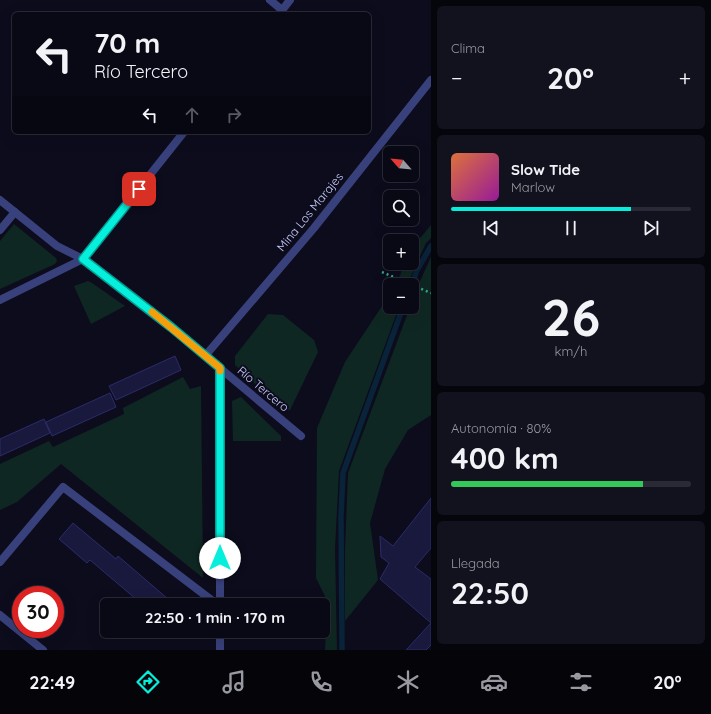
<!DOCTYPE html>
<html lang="es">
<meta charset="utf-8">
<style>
:root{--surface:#090916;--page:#12121f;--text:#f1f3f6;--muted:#999aa1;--line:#292a35;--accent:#05efdc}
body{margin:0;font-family:Quicksand,sans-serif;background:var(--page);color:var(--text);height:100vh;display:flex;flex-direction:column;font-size:15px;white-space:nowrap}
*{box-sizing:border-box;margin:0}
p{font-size:13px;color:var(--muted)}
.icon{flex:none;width:22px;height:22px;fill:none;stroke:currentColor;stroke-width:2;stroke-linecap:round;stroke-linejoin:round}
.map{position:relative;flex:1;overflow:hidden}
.details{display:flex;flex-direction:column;gap:6px;padding:6px;background:#05050c;width:280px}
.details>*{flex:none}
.banner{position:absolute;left:12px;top:12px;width:359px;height:122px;border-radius:6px;box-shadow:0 4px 16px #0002,0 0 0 1px var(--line);background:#090916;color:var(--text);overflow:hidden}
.needle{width:26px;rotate:297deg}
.fabs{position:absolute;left:383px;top:146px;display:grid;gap:8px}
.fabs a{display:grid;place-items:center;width:36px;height:36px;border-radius:6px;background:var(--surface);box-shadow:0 4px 16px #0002,0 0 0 1px var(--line);font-size:20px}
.speed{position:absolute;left:12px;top:586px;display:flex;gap:8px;font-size:20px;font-weight:700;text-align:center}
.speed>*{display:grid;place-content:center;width:52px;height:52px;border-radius:50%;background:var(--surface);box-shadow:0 4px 16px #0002,0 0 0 1px var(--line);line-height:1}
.speed .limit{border:6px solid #d22;background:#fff;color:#111}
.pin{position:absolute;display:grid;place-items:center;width:34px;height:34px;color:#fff;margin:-17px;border-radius:8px;box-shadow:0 2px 6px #0006}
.me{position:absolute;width:44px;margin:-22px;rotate:0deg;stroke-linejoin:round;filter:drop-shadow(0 0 3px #0008)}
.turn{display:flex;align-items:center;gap:14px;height:84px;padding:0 16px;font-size:18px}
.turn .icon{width:52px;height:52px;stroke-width:2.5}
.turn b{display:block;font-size:28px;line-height:34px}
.lanes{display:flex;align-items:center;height:38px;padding:0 16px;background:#0003;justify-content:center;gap:20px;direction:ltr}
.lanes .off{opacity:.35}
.big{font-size:30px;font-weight:700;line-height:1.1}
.details .tile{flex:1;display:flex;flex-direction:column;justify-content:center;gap:6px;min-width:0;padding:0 14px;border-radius:6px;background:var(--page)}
.details .dial{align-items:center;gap:0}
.dial b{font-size:52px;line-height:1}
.song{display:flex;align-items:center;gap:12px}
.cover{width:48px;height:48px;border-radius:6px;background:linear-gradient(135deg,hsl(20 70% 55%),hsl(300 70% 35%))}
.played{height:4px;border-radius:2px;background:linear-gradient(90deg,var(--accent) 75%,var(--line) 75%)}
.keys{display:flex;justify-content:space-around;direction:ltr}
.heat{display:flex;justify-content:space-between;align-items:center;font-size:22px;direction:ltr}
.charge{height:6px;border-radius:3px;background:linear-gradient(90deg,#34c759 80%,var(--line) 0)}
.trip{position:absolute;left:100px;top:598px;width:230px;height:40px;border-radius:6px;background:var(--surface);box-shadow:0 4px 16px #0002,0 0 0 1px var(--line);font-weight:700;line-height:40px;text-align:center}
.tabs{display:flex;height:64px;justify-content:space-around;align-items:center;background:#040409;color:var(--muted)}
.tabs .icon{width:28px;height:28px}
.tabs .selected{color:var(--accent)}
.tabs b{font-size:18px;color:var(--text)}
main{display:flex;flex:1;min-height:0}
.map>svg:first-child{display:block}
.green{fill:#0f2722}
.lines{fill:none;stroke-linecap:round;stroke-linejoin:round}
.stream{stroke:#092339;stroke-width:5.5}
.building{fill:#19193e;stroke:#2c2b6a}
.path{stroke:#2fac8e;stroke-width:2.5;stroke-dasharray:2 3;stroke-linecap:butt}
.service{stroke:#38417c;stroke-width:8}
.minor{stroke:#38417c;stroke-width:8}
.route-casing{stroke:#039b8f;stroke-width:10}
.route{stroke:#05efdc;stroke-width:7}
.slow{stroke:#f59e0b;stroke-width:7}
.labels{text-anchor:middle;stroke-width:4;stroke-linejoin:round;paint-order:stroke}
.street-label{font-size:12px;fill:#cacdfe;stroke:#0c0c1d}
</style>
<main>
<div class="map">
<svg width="431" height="650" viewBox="0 0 431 650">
<rect width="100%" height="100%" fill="#0c0c1d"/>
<!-- green -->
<path class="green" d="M14 224 56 258 57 261 55 264 0 289V241Z
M431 225V238L426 243 407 285H396L405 263H412V248Z
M431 257V415L408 430 385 469 370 523 378 580 345 621V550L348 473 410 307H412L415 292Z
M88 281 92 283 125 306 91 324 74 286Z
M390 294V307H399L339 471 335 549 337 650H325L327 600 316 578 317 428 345 362Z
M268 314 283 315 314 340 318 352 290 410 284 411 235 365V356Z
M183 377 190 389 201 386 203 578 61 464 17 502 0 510V464L49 441 53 447 124 414 123 408Z
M241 397 281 436V441H233L232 401Z"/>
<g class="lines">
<!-- stream -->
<path class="stream" d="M412 285 417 270 431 246
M342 650 341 516 343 473 403 307"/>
</g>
<!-- building -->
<path class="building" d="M175 356 181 370 116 400 109 386Z
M110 393 116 407 52 436 46 422Z
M44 419 50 433 0 456V439Z
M431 498V548L415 567 431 579V623L380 579 389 563 381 557 380 536 393 546Z
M73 523 116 559 118 556 175 605H143L90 560 87 563 59 539Z
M431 623V645L426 650H406Z"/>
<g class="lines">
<!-- path -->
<path class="path" d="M382 272 412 285
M412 285 431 293"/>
<!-- service -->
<path class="service" d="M0 230 15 212"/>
<!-- minor -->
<path class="minor" d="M270 0 282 10
M279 14 290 0
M0 200 57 246 83 259 166 323 301 436
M0 300 83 259 184 132
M205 356 314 228 431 80
M220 368V605
M0 562 63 487 218 605
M0 615 43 650
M220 631V650"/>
</g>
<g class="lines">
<!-- route casing -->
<g class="route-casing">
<path id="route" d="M139 189 83 259 171 327 220 368V558"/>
</g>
<!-- route -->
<use href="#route" class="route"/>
<!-- slow -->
<path class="slow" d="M152 312 220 368V371"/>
</g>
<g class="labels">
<!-- street labels -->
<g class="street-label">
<text transform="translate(310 212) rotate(-51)" y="4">Mina Los Marajes</text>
<text transform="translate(263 389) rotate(40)" y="4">Río Tercero</text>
</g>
</g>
</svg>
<div class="fabs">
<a><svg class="needle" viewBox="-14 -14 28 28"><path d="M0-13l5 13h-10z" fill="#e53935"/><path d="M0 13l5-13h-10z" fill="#999aa1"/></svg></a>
<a><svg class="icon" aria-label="search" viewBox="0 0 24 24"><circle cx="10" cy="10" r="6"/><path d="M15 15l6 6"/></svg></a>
<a>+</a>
<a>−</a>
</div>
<div class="speed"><div class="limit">30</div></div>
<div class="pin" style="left:139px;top:189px;background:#d93025"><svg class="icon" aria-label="arrive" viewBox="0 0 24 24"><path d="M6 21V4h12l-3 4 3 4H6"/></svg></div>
<svg class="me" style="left:220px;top:558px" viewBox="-20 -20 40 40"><circle r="19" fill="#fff"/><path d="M0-13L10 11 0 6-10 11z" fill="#05efdc"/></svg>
<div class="trip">22:50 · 1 min · 170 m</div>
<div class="banner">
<div class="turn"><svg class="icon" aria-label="left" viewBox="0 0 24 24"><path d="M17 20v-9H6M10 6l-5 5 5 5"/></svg><div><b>70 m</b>Río Tercero</div></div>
<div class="lanes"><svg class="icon" aria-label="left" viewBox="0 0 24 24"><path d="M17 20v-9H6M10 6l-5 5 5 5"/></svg><svg class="icon off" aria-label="ahead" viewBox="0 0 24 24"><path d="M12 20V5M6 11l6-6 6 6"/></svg><svg class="icon off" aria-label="right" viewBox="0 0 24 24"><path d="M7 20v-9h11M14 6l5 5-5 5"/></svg></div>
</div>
</div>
<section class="details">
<div class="tile"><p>Clima</p>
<div class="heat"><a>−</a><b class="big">20°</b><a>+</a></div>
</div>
<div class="tile">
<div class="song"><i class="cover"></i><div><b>Slow Tide</b><p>Marlow</p></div></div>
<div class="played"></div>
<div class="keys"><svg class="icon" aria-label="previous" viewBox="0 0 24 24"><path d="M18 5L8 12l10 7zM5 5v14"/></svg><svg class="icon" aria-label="pause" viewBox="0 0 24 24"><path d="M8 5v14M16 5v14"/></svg><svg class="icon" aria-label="next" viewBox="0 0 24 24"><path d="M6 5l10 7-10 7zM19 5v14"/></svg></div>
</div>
<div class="tile dial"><b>26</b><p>km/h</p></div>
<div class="tile"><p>Autonomía · 80%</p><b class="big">400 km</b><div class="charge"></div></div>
<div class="tile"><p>Llegada</p><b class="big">22:50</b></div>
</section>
</main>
<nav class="tabs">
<b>22:49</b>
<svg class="icon selected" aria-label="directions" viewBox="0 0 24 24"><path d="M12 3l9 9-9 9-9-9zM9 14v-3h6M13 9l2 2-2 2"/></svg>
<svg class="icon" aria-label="music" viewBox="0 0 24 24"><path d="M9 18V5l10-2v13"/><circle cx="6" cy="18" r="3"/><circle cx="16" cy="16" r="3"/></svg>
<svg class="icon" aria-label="phone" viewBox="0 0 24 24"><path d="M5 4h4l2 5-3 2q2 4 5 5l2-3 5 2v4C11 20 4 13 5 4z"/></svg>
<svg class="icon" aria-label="climate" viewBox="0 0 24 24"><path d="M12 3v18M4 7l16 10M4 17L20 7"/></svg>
<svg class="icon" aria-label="car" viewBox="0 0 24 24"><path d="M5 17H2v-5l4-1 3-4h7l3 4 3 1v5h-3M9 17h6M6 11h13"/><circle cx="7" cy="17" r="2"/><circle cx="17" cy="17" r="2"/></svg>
<svg class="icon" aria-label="filters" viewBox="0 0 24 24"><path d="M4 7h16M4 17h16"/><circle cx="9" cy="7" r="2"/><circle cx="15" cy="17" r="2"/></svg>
<b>20°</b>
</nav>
